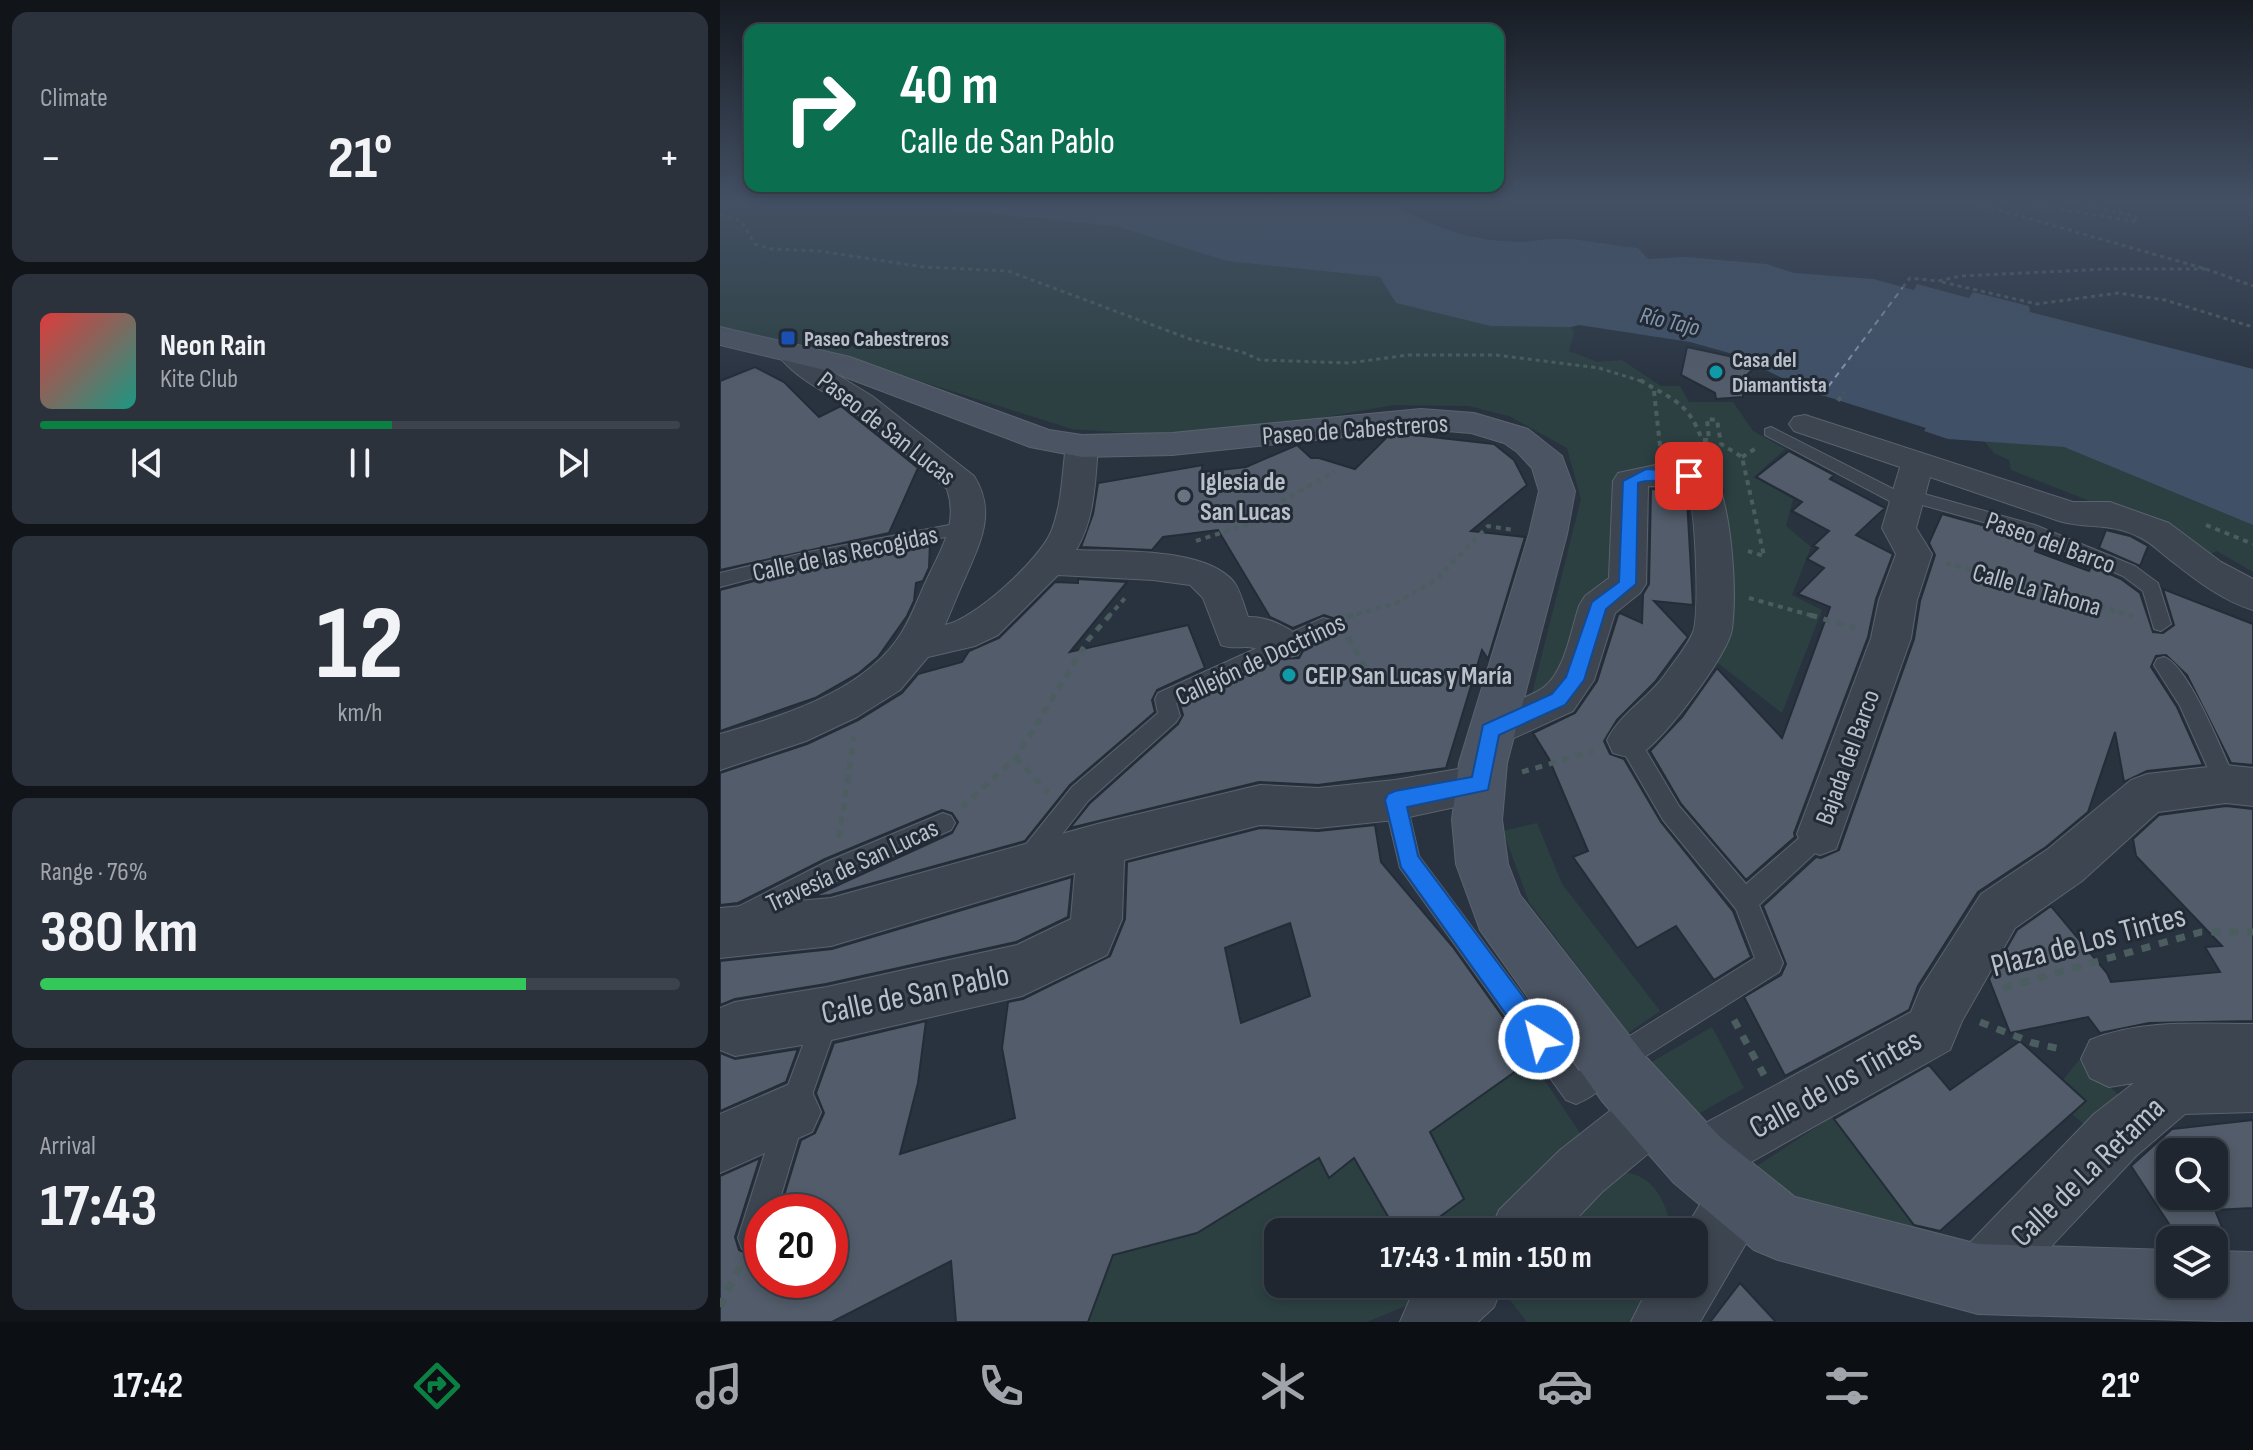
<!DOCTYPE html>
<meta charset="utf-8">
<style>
:root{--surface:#1f2630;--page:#2c323c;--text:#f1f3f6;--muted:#a1a5ab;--line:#3c434c;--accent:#0b8043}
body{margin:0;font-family:"Sofia Sans Condensed",sans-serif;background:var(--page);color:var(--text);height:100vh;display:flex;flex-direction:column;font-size:30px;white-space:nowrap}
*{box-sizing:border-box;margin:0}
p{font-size:26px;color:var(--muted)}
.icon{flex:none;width:44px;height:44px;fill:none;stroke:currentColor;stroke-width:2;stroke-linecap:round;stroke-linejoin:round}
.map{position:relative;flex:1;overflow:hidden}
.sheet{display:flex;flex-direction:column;gap:12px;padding:12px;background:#11151a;width:720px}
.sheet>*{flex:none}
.guide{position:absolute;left:24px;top:24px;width:760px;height:168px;border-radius:16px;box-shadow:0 4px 12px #0003,0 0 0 2px var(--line);background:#0b6e4f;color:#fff;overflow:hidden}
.tools{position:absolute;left:1436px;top:1138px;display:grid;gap:16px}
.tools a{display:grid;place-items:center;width:72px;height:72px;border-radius:16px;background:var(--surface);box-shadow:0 4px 12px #0003,0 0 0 2px var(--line);font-size:40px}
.speed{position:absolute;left:24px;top:1194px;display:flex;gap:16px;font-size:40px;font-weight:700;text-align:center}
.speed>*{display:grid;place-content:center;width:104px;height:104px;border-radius:50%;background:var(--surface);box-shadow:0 4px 12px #0003,0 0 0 2px var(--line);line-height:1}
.speed .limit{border:12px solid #d22;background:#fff;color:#111}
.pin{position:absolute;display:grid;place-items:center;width:68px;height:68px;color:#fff;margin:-34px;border-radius:16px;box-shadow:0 4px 12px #0006}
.me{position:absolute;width:88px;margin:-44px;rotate:324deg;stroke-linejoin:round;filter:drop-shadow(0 0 6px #0008)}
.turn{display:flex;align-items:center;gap:28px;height:168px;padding:0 24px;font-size:36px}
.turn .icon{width:104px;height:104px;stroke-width:2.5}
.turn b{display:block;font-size:56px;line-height:68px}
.big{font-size:60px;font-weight:700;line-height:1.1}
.sheet .widget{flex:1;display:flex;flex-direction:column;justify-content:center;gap:12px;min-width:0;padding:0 28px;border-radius:16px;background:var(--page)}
.sheet .dial{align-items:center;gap:0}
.dial b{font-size:104px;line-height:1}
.song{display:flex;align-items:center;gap:24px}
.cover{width:96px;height:96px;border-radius:12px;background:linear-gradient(135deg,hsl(0 70% 55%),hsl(170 70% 35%))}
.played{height:8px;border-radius:4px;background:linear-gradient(90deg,var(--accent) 55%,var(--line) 55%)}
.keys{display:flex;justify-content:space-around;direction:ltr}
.heat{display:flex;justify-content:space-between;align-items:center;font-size:44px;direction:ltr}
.charge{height:12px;border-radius:6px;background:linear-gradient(90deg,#34c759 76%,var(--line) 0)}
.trip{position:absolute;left:544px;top:1218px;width:444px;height:80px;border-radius:16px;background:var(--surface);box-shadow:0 4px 12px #0003,0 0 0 2px var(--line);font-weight:700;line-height:80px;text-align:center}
.dock{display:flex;height:128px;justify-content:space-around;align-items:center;background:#0c0f13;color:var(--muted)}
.dock .icon{width:56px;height:56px}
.dock .current{color:var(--accent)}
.dock b{font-size:36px;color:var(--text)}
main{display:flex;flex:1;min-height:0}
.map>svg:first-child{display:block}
.green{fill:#2c4042}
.water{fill:#405167}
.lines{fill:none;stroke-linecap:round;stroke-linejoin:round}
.ferry{stroke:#8497ae;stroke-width:2;stroke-dasharray:6 5;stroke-linecap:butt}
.building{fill:#525c6a;stroke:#232c37;stroke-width:2;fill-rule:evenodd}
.lane-casing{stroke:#5a636d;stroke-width:2}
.street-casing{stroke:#5a636d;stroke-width:2}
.secondary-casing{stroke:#5a636d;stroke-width:2}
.path-far3{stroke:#4b5d5f;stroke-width:3;stroke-dasharray:4 4;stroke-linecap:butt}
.path-far2{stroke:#4b5d5f;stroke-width:4;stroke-dasharray:5 5;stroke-linecap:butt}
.path-far1{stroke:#4b5d5f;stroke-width:5;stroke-dasharray:7 7;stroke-linecap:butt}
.path{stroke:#4b5d5f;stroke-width:7;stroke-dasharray:9 9;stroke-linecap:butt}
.lane{fill:#3d4550;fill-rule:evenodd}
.street{fill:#3d4550;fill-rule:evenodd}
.secondary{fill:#4b5462;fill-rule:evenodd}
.route{fill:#1a73e8;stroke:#114b97;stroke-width:2}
.transit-dot{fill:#1a4fb4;stroke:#212a35;stroke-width:3}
.culture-dot{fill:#0f9aa8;stroke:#212a35;stroke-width:3}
.worship-dot{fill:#6b7280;stroke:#212a35;stroke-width:3}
.labels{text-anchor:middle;stroke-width:6;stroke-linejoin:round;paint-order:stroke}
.far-poi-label{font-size:22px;font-weight:bold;fill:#b9c0ca;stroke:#212a35;text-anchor:start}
.far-water-label{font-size:24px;font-style:italic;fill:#8497ae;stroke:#212a35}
.street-label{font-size:26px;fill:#b9c0ca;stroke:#212a35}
.poi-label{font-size:26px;font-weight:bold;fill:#b9c0ca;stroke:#212a35;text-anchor:start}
.near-street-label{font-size:32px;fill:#b9c0ca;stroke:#212a35}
</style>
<main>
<section class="sheet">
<div class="widget"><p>Climate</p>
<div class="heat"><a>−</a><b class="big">21°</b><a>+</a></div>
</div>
<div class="widget">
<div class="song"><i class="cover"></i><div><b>Neon Rain</b><p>Kite Club</p></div></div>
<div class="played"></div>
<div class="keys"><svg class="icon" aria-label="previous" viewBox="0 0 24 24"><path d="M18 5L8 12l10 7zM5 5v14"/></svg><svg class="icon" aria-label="pause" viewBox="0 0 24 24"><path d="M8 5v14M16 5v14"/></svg><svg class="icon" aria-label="next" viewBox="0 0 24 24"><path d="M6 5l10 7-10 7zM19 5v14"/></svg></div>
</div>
<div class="widget dial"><b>12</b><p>km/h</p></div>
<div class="widget"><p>Range · 76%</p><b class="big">380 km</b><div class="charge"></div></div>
<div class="widget"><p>Arrival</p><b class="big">17:43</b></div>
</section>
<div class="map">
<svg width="1533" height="1322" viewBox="0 0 1533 1322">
<rect width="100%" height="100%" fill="#293340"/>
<!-- green -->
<path class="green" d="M0 201H156L398 227 507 261 660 277 771 326 851 327 854 333 849 351 878 362 902 360 941 386H960L969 402H1013L1033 431 1065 449 1034 477 1073 499 1066 526 1091 547 1072 595 1102 610 1062 713 993 659 998 499 1005 491C990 461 983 466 954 467 935 467 922 467 904 473V568L831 690 812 694 861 499 847 448 789 416 749 406 674 405 559 425 440 435 352 429 92 347 0 327Z
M1264 441 1344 447 1533 525V572L1497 551 1478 559 1443 530 1291 470 1289 460 1274 453Z
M817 823 842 884 940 1011 908 1033 809 902 783 831Z
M992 1027 1024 1088 971 1118 930 1063Z
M811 1060 864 1139 769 1232H699L744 1199 710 1132Z
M1359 1060 1401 1097 1375 1134 1352 1114 1366 1101 1343 1080Z
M1112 1117 1208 1242 1069 1211 1023 1175Z
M634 1157 677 1232H558V1284H715L695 1302 647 1322H368L393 1255 477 1233 569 1177 580 1158Z
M891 1171C934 1172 942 1194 953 1232H831Z
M801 1284H941L925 1306 909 1322H807L790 1300Z"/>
<!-- water -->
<path class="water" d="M156 201H673L675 206C720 229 749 241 800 242 815 242 828 238 844 239 869 240 893 246 918 248L928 259 966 257 1046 264 1074 273 1153 279 1194 290 1197 284 1249 298 1253 292 1309 306 1310 312 1533 369V525L1344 447 1228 439 1204 431 1206 428 1089 391 1013 354 970 342 859 325 851 327 771 326 676 303 660 277 507 261 398 227Z"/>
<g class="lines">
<!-- ferry -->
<path class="ferry" d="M1102 395 1183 287"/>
</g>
<!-- building -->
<path class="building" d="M967 347 1009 356 1034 368 1023 379V397L996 399 995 393 961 375Z
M35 367 64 382 99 417 121 406 198 468 169 533 0 570V381Z
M685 434 774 444 794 460 807 485 751 531 805 537 768 659 762 650 726 768 598 785 539 782 350 828 370 803 458 724 463 715 460 705 557 659 579 658 587 644 611 633 616 627 613 618 604 615 573 628 550 617 498 530 443 537 432 550 361 547 373 514 378 483 483 465 481 472 526 467 577 445 591 458H599L635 469 669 435Z
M1069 451 1114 475 1110 479 1165 508 1136 535 1173 554 1156 599 1148 637 1074 833 1075 837 1026 880 961 804 930 751 962 717 997 668 1062 738 1110 607 1078 594 1104 568 1087 559 1098 548 1093 546 1109 531 1072 511 1082 502 1036 477Z
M931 489 965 490 967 499 973 605 934 601 968 637 935 682 897 720 884 741 890 754 904 759 941 822 1013 911 1031 957 994 980 956 926 917 948 853 857 868 851 829 759 813 733 855 713 877 681 898 615 900 613 922 623 923 594 929 584Z
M1222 514 1302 536 1317 542 1315 551 1369 571 1372 566 1401 579 1420 593 1433 632 1443 633 1454 625 1443 589 1533 624V765L1511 763 1467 675 1446 655 1436 656 1431 667 1457 707 1483 765 1427 771 1404 782 1395 732 1368 812 1326 847 1258 892 1198 986 1189 1010 1065 1076 1024 997 1061 975 1066 964 1043 906 1096 857 1101 858 1119 850 1194 639 1200 601 1215 555 1209 543Z
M1386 530 1410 536 1428 546 1420 566 1379 548Z
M210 543 209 568 203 581 196 583 194 601 187 616 158 657 139 673 95 698 0 731V590L84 568Z
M358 579 407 582 350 652 468 625 485 668 437 690 432 700 435 712 350 785 305 841 110 895 92 897 232 833 238 822 232 813 222 810 105 859 18 903 0 905V773L87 744 138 720 182 693 198 674 242 662 249 651 279 638 335 582 358 583Z
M1506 806 1533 809V1021L1429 1023 1380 1033 1368 1017 1290 1033 1269 979 1297 930 1331 906 1387 973 1391 982 1500 972 1485 947 1502 946 1416 856 1413 839 1439 815Z
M655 825 661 862 733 947 813 1059 710 1132 744 1199 699 1232H677L634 1158 609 1178 599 1158 477 1233 393 1255 368 1322H236L231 1261 112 1322H0V1176L40 1158 15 1237 19 1250 32 1256 42 1253V1280H110V1212H59L81 1140 95 1133 104 1113 96 1093 114 1043 206 1021 198 1083 180 1154 295 1118 282 1048 288 1002 303 999 390 956 405 919 407 862 540 828 598 831ZM570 923 590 996 521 1023 505 948Z
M352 877 348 917 296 942 106 984 15 999 0 1005V961L112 949Z
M1300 1041 1366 1101 1220 1231 1194 1225 1114 1119 1209 1065 1230 1090Z
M78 1049 66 1082 0 1111V1053L15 1059Z
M1533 1120V1208L1495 1210 1502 1227 1453 1230 1411 1166 1452 1129ZM1450 1152H1494V1196H1450Z
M1020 1283 1056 1322H990Z"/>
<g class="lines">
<!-- lane casing -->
<g class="lane-casing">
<path id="lane" d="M1051 427 1183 494 1190 490 1315 525 1415 566 1438 583 1451 624 1441 631 1434 629 1423 591 1403 576 1303 533 1195 503 1187 509 1181 507 1045 435V429Z
M250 521 256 523 259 527 256 531 83 565 0 587V573L83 553Z
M603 618 610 620 613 625 610 630 456 703 460 716 456 722 368 801 315 869 307 872 299 869 295 861 299 853 352 787 438 713 435 699 438 693Z
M1444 657C1469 665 1505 758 1517 784L1514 791 1506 794 1498 791 1460 706 1434 665 1437 659Z
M908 731 916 734 959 806 1026 884 1092 827 1100 823 1108 827 1112 834 1108 841 1039 905 1063 963 1059 972 918 1061 908 1057 904 1047 908 1037 1035 958 1016 909 943 820 900 746 897 740 900 734Z
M675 790 683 793 686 800 699 856 859 1071 874 1063 884 1067 888 1077C882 1091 870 1098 856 1104L846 1100 680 868 664 800 667 793Z
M223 813 231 816 235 823 231 830 122 878 0 941V916L106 862Z
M106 1005 115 1009 119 1018 86 1112 56 1212H42V1250L33 1253 22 1249 18 1238 58 1112 93 1018 97 1009Z"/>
</g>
<!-- street casing -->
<g class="street-casing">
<path id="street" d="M70 344 80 346 111 371 152 396 254 476C277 512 260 543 245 578 238 593 232 609 225 625 255 619 319 560 331 532 342 505 342 474 346 446L351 439 362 436 373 439 378 446C375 482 375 519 356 550 399 552 485 547 514 582 521 592 524 606 528 617 546 616 575 628 584 644L578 655C559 661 552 652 534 648 523 645 514 650 501 645L483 598 470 585 433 580 338 575 278 635 255 646 208 657 180 690 137 717 86 741 0 770V734C60 717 138 693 176 641 191 621 198 597 209 575 223 546 238 522 227 489 195 462 164 433 130 409 106 391 73 378 56 352L60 346Z
M1085 415 1353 502H1390L1449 523 1501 562 1533 579V610C1503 601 1477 581 1453 562 1443 555 1434 545 1423 539 1390 521 1370 530 1339 521L1210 477 1196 528 1212 554 1197 600 1191 638 1116 849 1100 855 1084 849 1077 834 1151 638 1159 600 1176 554 1162 528 1180 467 1074 431 1069 424 1074 417Z
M945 463 992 471C1012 503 1017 591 1012 629 1009 654 944 740 922 753 912 759 903 756 893 753L887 740C900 714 927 699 944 676 953 663 970 643 974 629 979 606 976 507 967 487L928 486 926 584 920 593 895 613 874 680 853 711 770 749 755 743 749 731C762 704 800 705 824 687 845 671 851 630 859 606L865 596 889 578 893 481 898 473Z
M761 765 777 770 783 784 777 798 675 820 598 828 540 825 404 860 402 919 387 955 302 996 107 1041 15 1056 0 1050V1008L15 1002 107 987 297 945 351 919 355 873 111 946 0 958V908L111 898 381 823 540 785 598 788 675 780Z
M1506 765 1533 768V806L1506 803 1438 812 1362 881 1295 928 1242 1021 1230 1050 1024 1166 1042 1174 1051 1195 1042 1216 980 1322H911L930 1284H974V1232H963L994 1182 977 1189 956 1181 948 1160 956 1139 1191 1012 1201 988 1261 894 1328 849 1411 780 1427 774Z
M1533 1024V1112L1465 1114 1416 1156 1280 1301 1258 1311 1236 1301 1226 1279 1236 1257 1374 1114 1414 1083 1389 1087 1370 1078 1361 1059 1370 1040C1420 1019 1479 1024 1533 1024Z
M72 1083 92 1092 101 1112 92 1132 0 1173V1114Z
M934 1083 954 1092 963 1112 954 1132 882 1192 844 1232H770L779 1210 840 1150 914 1092Z
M705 1284H783L774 1307 758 1322H680L690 1299Z"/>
</g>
<!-- secondary casing -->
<g class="secondary-casing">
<path id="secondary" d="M0 327 130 357 329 430 362 435 452 433 701 409 754 413 808 429 842 456 855 491 847 534 787 763 782 820 788 864 800 895 926 1057 1000 1137 1075 1197 1258 1244 1450 1250V1284H1494V1251L1533 1252V1322L1258 1314 1058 1260 1034 1250 954 1183 882 1101 760 930 736 864 732 820 739 763 809 534 819 491 812 468 797 452 784 443 751 433 701 429 452 455 362 457 310 447 109 371 0 345Z"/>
</g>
<!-- path-far3 -->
<path class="path-far3" d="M1261 201 1327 207 1417 222 1415 216 1346 201
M0 215 21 221 35 244 51 249 99 251 204 267 288 271 470 339 522 352 540 360 629 363 688 355H776L879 368 924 382
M1486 269 1533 286
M1222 282 1317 304 1398 293 1445 300 1533 327
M1183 287 1190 278 1218 281 1241 276 1388 269H1486L1254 203 1259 201"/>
<!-- path-far2 -->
<path class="path-far2" d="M920 380C952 400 968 401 982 440H989L987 419 997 420 1001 444 1022 457 1044 556 1028 551
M934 391 940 446
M1089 391 1096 382
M1118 401 1124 392
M1022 457 1038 447
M1486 525 1533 544
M476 541 556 515 558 503 615 472
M1226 563 1413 616
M1029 598 1097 617
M388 617 407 596
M627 617 676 603 717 579 768 526 794 530"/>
<!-- path-far1 -->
<path class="path-far1" d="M1090 615 1135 628
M627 617 633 615
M628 637 656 687
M296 758 328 792
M802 772 873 751
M242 807 296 758 368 640 390 615
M119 838 134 737"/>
<!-- path -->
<path class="path" d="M1283 988 1481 932H1533
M1014 1020 1044 1075
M1260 1022 1313 1043 1345 1050
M0 1307 20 1265"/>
<!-- lane -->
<use href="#lane" class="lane"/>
<!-- street -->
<use href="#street" class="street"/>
<!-- secondary -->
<use href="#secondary" class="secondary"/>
</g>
<!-- sky -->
<linearGradient id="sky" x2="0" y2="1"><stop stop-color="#171c23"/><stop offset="0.52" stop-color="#435064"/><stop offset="1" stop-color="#435064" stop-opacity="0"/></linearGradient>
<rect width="1533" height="386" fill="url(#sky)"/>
<!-- route -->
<path class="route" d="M926 469 969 472 976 476C962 488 935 476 918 483L916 584 886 609 864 680 845 705 779 735 768 790 687 807 698 856 828 1030 831 1039 828 1048 819 1051 810 1048 681 867 665 800 668 794 675 791 752 777 763 725 832 694 846 677 872 602 899 582 903 481Z"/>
<!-- markers -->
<rect class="transit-dot" x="60" y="330" width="16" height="16" rx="4"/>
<g class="culture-dot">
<circle cx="996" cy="372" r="8"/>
<circle cx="569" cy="675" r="8"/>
</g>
<circle class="worship-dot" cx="464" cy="496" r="8"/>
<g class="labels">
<!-- far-poi labels -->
<g class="far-poi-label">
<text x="84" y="346">Paseo Cabestreros</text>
<text x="1012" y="367">Casa del<tspan x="1012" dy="25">Diamantista</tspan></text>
</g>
<!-- far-water labels -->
<g class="far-water-label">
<text transform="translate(950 321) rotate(13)" y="8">Río Tajo</text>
</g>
<!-- street labels -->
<g class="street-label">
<text transform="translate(167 428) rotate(38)" y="9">Paseo de San Lucas</text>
<text transform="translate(635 429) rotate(-4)" y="9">Paseo de Cabestreros</text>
<text transform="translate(1331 542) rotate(20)" y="9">Paseo del Barco</text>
<text transform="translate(125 553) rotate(-12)" y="9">Calle de las Recogidas</text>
<text transform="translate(1317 589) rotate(16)" y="9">Calle La Tahona</text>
<text transform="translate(540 659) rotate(-25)" y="9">Callejón de Doctrinos</text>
<text transform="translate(1127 757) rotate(-70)" y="9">Bajada del Barco</text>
<text transform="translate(132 865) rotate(-25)" y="9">Travesía de San Lucas</text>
</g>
<!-- poi labels -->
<g class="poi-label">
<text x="480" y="490">Iglesia de<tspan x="480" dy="30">San Lucas</tspan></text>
<text x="585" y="684">CEIP San Lucas y María</text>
</g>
<!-- near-street labels -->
<g class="near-street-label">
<text transform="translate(1368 940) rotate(-15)" y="11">Plaza de Los Tintes</text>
<text transform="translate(195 993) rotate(-12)" y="11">Calle de San Pablo</text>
<text transform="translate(1115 1083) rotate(-29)" y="11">Calle de los Tintes</text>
<text transform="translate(1367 1171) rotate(-44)" y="11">Calle de La Retama</text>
</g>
</g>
</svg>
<div class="tools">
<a><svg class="icon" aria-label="search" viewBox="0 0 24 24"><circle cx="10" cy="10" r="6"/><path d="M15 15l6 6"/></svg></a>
<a><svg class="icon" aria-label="layers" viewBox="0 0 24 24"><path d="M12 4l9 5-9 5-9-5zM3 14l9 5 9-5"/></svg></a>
</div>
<div class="speed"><div class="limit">20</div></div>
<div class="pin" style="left:969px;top:476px;background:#d93025"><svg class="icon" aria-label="arrive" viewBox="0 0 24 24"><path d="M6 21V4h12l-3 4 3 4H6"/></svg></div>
<svg class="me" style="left:819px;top:1039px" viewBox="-20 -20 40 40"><circle r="17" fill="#1a73e8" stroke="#fff" stroke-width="3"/><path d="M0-11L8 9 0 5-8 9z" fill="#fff"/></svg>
<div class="trip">17:43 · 1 min · 150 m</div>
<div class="guide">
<div class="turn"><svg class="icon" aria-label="right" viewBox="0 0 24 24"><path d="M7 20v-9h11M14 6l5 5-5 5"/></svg><div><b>40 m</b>Calle de San Pablo</div></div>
</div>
</div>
</main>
<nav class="dock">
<b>17:42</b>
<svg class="icon current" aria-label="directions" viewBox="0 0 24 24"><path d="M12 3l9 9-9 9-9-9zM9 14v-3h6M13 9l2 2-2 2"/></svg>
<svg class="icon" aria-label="music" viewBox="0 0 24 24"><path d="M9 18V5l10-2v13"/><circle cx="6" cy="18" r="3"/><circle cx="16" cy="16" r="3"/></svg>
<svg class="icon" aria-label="phone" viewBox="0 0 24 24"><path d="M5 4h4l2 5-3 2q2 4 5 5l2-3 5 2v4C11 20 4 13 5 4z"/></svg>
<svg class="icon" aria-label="climate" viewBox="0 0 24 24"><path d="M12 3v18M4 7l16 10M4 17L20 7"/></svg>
<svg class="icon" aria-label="car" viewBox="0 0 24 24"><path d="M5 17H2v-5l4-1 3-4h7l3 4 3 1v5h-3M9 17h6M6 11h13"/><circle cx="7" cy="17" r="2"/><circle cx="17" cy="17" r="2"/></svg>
<svg class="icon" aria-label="filters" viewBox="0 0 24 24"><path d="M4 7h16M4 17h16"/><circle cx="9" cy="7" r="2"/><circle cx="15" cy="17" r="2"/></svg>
<b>21°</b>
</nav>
